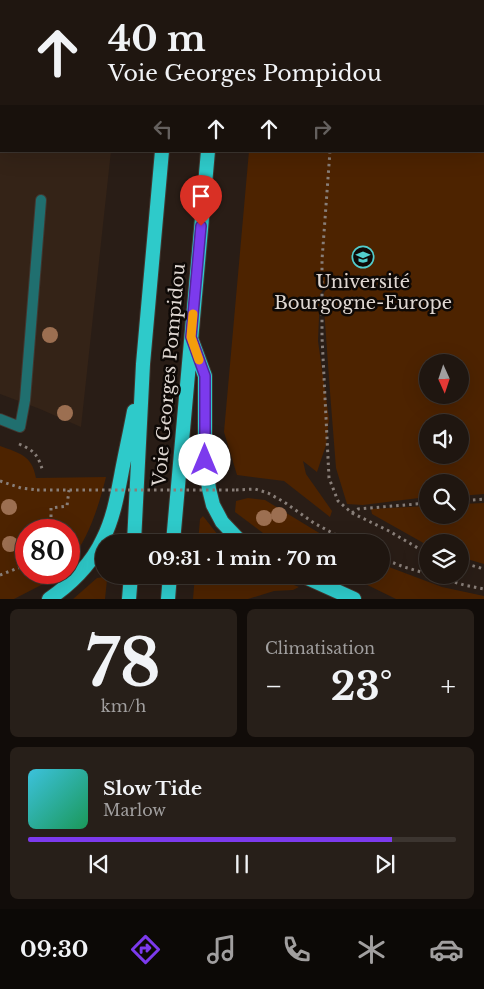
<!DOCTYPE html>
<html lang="fr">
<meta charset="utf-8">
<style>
:root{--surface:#1f1610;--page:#271f19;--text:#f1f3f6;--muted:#a19f9f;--line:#3c3530;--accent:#7c3aed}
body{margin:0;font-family:"Libre Baskerville",serif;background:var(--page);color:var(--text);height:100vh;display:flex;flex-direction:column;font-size:19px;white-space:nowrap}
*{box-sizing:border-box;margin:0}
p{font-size:16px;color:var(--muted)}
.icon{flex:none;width:28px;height:28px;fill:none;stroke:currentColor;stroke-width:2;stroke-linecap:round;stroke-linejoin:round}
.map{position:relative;height:599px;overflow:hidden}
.panel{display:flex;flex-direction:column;gap:10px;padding:10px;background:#110c09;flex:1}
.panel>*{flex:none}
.hud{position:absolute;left:0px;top:0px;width:485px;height:152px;box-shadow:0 5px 20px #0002,0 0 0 1px var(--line);background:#1f1610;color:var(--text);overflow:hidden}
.needle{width:32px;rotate:177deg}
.fabs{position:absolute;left:419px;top:354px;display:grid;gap:10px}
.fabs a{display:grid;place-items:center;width:50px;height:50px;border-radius:50%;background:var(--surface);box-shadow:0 5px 20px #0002,0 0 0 1px var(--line);font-size:25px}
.speed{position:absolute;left:15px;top:519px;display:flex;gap:10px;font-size:25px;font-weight:700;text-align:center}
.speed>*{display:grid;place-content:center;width:65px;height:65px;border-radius:50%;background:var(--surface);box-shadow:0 5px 20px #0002,0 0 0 1px var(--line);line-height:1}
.speed .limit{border:8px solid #d22;background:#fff;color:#111}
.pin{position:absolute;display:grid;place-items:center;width:42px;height:42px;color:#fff;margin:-51px -21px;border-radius:50% 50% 50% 0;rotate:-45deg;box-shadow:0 0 5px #0007}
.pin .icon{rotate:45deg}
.me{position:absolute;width:55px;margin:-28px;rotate:0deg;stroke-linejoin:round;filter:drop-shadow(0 0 4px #0008)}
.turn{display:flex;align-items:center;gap:18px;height:105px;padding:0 25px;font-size:22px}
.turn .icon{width:65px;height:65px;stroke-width:2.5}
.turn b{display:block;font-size:35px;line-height:42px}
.lanes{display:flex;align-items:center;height:48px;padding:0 25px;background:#0003;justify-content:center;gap:25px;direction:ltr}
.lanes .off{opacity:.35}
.big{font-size:38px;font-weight:800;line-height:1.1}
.panel .card{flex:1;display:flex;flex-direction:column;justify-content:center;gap:8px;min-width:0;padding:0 18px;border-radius:8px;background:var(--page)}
.panel .dial{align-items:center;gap:0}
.dial b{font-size:65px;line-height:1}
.song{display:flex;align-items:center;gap:15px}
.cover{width:60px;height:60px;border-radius:8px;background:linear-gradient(135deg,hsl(190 70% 55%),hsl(150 70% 35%))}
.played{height:5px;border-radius:2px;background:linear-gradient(90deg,var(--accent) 85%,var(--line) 85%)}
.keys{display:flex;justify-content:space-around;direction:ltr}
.heat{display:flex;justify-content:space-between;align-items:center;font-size:28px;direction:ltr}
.panel .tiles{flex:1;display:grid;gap:10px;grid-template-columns:1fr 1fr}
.card:last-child{grid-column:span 2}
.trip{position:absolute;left:95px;top:534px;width:295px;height:50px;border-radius:25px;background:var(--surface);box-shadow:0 5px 20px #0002,0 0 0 1px var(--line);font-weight:800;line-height:50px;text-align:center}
.menu{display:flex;height:80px;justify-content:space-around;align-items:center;background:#0c0906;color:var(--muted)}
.menu .icon{width:35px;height:35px}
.menu .selected{color:var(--accent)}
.menu b{font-size:22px;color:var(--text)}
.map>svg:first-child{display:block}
.built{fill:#342317}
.green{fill:#4d2300;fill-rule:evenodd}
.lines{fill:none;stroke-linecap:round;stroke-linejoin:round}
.service-casing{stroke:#423730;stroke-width:12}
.minor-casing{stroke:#423730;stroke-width:12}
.trunk-casing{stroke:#423730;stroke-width:16}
.path{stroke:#887e78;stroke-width:3;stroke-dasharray:2.5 4;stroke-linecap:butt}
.service{stroke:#206f6f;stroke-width:10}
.minor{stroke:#206f6f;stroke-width:10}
.trunk{stroke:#2ecaca;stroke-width:14}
.path-bridge{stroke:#887e78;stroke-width:3;stroke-dasharray:2.5 4;stroke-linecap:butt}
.tree{fill:#9c6f51}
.route-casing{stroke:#51269a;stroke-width:12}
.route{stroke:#7c3aed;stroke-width:9}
.slow{stroke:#f59e0b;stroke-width:9}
.labels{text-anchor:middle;stroke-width:5;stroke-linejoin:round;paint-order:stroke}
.poi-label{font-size:18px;fill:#dfd7d2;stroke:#0e0906}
.street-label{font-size:18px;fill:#dfd7d2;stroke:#0e0906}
</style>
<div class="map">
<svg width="484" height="599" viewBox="0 0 484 599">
<rect width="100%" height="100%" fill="#291d16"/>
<!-- built -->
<path class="built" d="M0 0H105V1H1V151H111L81 427 40 409 0 394Z"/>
<!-- green -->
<path class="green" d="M262 0H484V494L460 496V482H428L427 497 363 505 347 504 336 468 330 392 324 308V293L331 281 320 294 318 341 329 419 326 445 317 472 303 461 306 474 332 511 330 517 284 481 237 475 224 432 249 151H484V1H262ZM428 362H460V395H428ZM428 422H460V455H428Z
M0 446C19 453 32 455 36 478L106 477C98 508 89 538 69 562V530H26V572L59 573 51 580 14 599H0Z
M248 498 265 500 334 542H275L235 512 236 501Z
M484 503V564L460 557V542H428L427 545 372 514 371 509 427 506 428 515H460V504Z
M203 516 218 535 224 542H198L200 519Z
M381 564 442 587 484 596V599H396L347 575H381Z
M195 575H269L299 587 293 590 274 591 248 599H193Z
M104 577 107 580 105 599H73L97 578Z"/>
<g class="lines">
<!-- service casing -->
<g class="service-casing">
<path id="service" d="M0 136 1 135"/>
</g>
<!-- minor casing -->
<g class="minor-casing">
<path id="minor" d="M0 419 20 427 25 400 41 200"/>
</g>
<!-- trunk casing -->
<g class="trunk-casing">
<path id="trunk" d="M175 1V0
M221 1V0
M192 341 205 376V459L209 489 213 505 222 522 241 542
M134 542 143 364 162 151
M173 542 208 151
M301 575 354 599
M49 599C71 584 92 563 103 539 113 519 117 497 121 476 125 454 130 433 134 411
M129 599 131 575
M168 599 170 575"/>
</g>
<!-- path -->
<path class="path" d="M343 1V0
M330 151 322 260V337L329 478 338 501 352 513 389 531 428 554
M19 444C35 451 38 455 43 472
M0 481 21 488 37 490
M236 490 255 489 268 493 284 502 314 523 349 542
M460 501 484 499
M352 513 358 509 428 503
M51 530V508L67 506 69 490
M381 558 404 567 428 574
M460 562 484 569
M0 575 26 565
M430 575 464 585 484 589"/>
<!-- service -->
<use href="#service" class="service"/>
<!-- minor -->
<use href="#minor" class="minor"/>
<!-- trunk -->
<use href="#trunk" class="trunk"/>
<!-- path-bridge -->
<path class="path-bridge" d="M37 490H236"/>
</g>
<!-- trees -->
<g class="tree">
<circle cx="50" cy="335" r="8"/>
<circle cx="65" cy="413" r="8"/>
<circle cx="9" cy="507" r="8"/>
<circle cx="279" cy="515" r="8"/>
<circle cx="264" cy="518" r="8"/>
<circle cx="10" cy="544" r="8"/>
</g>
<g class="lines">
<!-- route casing -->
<g class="route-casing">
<path id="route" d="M201 226 191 337 205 376V460"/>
</g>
<!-- route -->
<use href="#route" class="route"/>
<!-- slow -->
<path class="slow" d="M193 314 191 337 199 360"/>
</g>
<!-- icons -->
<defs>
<g id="university-ring" transform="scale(1.125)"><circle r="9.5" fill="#0e0906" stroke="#52cdcd" stroke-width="1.5"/><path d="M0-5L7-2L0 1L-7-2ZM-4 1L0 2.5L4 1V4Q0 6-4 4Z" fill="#52cdcd"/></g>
</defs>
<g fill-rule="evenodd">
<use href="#university-ring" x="363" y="257"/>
</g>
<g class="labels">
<!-- poi labels -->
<g class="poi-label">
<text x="363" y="288">Université<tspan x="363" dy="21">Bourgogne-Europe</tspan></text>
</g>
<!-- street labels -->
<g class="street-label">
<text transform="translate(169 375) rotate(-85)" y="6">Voie Georges Pompidou</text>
</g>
</g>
</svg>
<div class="fabs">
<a><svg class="needle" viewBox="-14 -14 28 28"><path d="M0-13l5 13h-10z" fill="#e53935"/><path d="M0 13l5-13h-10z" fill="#a19f9f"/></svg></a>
<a><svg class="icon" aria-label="sound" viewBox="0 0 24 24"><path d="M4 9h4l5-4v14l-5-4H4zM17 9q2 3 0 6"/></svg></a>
<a><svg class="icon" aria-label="search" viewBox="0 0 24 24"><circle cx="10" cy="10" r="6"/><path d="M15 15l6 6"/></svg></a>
<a><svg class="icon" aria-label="layers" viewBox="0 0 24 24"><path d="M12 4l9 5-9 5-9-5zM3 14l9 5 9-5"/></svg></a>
</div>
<div class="speed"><div class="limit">80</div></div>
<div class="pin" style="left:201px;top:226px;background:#d93025"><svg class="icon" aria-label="arrive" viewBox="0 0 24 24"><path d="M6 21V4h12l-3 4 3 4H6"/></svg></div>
<svg class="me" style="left:205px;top:460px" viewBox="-20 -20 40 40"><circle r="19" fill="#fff"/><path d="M0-13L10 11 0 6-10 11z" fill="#7c3aed"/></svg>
<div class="trip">09:31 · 1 min · 70 m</div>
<div class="hud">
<div class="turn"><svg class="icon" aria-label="ahead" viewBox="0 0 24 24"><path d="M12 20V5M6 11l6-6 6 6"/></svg><div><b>40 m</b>Voie Georges Pompidou</div></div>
<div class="lanes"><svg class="icon off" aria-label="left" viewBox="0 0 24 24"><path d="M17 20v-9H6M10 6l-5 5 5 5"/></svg><svg class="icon" aria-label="ahead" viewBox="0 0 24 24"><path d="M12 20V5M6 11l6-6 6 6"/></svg><svg class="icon" aria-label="ahead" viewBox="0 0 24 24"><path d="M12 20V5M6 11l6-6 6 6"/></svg><svg class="icon off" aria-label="right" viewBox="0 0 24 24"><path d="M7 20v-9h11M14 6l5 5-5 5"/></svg></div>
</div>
</div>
<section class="panel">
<div class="tiles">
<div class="card dial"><b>78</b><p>km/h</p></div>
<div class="card"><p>Climatisation</p>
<div class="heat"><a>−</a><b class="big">23°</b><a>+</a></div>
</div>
<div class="card">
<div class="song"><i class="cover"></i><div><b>Slow Tide</b><p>Marlow</p></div></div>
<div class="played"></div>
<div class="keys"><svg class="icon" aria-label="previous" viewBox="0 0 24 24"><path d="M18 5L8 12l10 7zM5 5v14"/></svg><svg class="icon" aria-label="pause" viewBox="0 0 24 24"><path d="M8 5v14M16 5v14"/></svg><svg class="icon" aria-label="next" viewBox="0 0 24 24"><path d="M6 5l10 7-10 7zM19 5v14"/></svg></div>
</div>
</div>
</section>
<nav class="menu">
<b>09:30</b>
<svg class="icon selected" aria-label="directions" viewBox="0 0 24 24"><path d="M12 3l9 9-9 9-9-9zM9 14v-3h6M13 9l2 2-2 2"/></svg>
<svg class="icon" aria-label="music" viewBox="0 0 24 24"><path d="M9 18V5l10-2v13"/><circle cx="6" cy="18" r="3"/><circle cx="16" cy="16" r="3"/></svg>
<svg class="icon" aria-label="phone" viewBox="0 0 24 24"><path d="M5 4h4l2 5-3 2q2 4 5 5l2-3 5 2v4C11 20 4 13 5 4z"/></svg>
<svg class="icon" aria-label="climate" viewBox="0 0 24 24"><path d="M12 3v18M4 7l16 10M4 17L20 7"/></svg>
<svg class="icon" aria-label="car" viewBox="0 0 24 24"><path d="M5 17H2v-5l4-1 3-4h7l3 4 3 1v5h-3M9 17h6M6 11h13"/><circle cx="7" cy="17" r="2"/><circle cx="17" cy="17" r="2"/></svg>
</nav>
